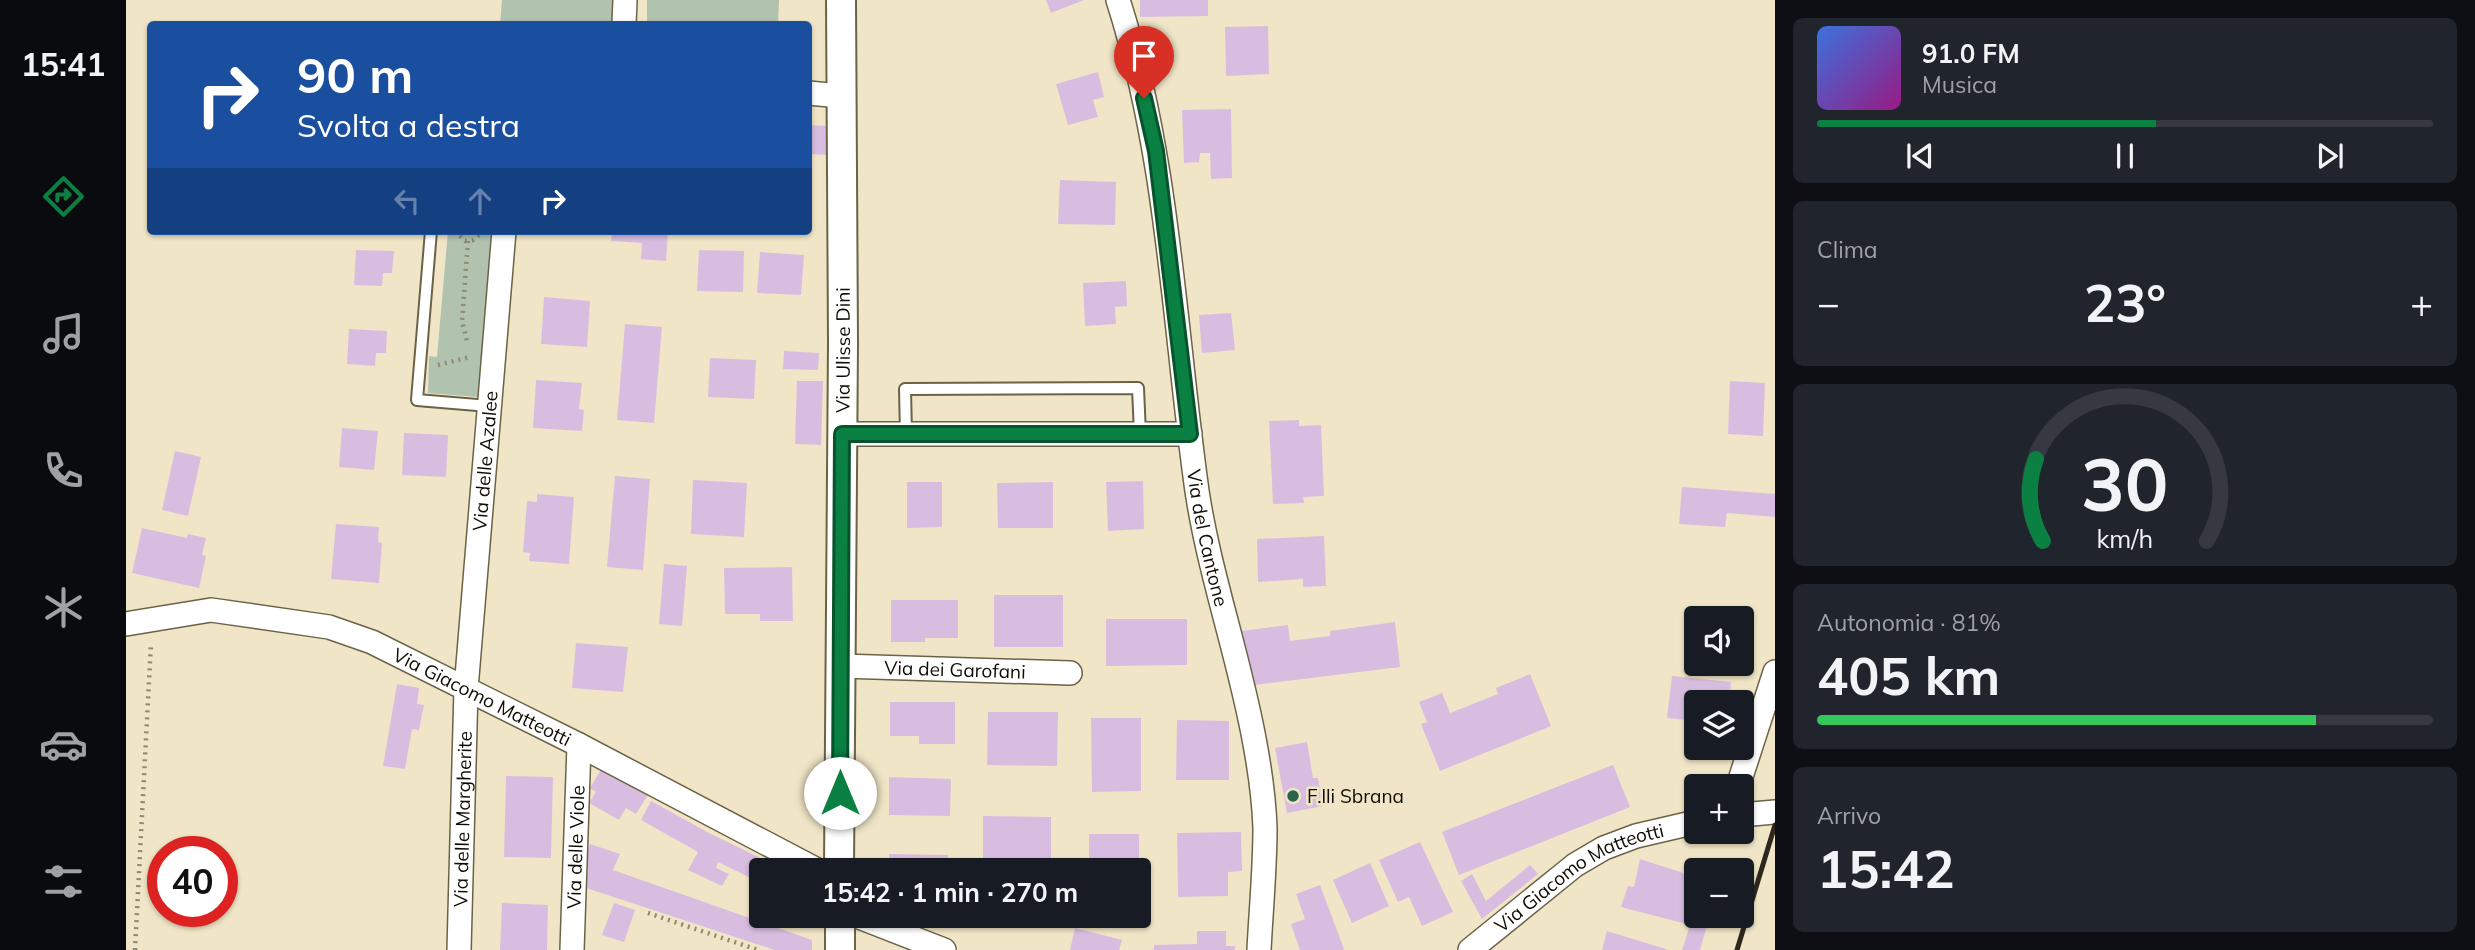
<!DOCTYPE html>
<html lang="it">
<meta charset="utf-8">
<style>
:root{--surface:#171b24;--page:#20242c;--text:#f1f3f6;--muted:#9ea1a6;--line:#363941;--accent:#0b8043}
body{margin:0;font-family:Mulish,sans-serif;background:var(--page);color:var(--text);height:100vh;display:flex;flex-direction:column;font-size:26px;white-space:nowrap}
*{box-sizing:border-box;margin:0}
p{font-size:23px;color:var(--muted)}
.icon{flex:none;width:38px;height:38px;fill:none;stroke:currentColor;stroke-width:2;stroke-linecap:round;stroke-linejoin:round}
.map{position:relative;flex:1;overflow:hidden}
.sheet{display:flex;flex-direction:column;gap:18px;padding:18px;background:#0d0f14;width:700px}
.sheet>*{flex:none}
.guide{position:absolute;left:21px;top:21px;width:665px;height:214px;border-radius:7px;box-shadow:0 2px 5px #0004;background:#1a4fa0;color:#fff;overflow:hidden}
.tools{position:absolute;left:1558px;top:606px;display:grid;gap:14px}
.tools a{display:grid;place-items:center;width:70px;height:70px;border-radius:7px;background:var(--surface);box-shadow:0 2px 5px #0004;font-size:35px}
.speed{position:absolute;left:21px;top:836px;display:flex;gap:14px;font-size:35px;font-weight:700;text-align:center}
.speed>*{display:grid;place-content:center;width:91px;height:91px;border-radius:50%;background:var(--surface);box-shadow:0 2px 5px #0004;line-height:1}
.speed .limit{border:10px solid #d22;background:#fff;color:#111}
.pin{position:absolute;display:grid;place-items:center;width:60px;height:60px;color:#fff;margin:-72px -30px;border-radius:50% 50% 50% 0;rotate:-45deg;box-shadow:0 0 7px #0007}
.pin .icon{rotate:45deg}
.me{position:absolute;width:77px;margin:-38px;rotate:0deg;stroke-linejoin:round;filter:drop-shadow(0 0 5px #0008)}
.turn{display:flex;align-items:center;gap:24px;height:147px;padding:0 35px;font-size:32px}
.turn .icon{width:91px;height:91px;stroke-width:2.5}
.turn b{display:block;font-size:49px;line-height:60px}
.lanes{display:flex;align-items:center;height:66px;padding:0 35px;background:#0003;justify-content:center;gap:35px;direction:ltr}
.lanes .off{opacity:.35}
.big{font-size:52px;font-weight:700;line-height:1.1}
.sheet .widget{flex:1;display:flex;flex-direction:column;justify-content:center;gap:10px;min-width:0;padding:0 24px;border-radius:10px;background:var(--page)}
.sheet .dial{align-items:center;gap:0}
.dial svg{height:182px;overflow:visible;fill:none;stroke:var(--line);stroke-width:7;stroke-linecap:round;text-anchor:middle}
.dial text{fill:var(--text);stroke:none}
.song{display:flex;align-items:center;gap:21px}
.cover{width:84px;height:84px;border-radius:10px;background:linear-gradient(135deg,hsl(220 70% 55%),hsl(310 70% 35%))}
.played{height:7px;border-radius:4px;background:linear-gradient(90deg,var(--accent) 55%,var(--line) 55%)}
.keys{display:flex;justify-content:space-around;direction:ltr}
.heat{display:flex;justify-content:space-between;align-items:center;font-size:38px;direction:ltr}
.charge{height:10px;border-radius:5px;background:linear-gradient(90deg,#34c759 81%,var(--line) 0)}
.trip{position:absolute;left:623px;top:858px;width:402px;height:70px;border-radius:7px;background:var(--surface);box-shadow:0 2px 5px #0004;font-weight:700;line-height:70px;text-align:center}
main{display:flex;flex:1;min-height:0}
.menu{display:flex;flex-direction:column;width:126px;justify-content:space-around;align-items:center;background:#090b0e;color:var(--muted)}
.menu .icon{width:49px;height:49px}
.menu .on{color:var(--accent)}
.menu b{font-size:32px;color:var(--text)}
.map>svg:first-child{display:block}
.green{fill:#b1c3af}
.building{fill:#d9bde0}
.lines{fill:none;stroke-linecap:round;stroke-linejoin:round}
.service-casing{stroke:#6b6247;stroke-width:14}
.minor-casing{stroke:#6b6247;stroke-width:26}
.tertiary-casing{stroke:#6b6247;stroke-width:32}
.path{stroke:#8f8872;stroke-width:4.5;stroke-dasharray:2 5;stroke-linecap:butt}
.service{stroke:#fff;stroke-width:10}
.minor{stroke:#fff;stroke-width:23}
.tertiary{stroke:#fff;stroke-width:28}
.rail{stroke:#2c281c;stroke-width:5}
.route-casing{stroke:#07532c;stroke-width:18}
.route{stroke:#0b8043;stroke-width:12}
.poi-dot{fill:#2b644c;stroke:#f0e6c7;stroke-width:2.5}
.labels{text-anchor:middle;stroke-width:5;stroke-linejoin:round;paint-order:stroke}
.street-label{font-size:19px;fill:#100d04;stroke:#f0e6c7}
.poi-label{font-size:19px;fill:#100d04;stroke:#f0e6c7;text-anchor:start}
</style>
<main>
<nav class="menu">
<b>15:41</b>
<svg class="icon on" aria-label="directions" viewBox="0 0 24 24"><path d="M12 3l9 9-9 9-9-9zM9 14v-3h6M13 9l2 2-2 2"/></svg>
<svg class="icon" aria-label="music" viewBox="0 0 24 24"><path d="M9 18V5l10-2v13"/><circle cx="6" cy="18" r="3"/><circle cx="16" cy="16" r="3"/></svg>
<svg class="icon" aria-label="phone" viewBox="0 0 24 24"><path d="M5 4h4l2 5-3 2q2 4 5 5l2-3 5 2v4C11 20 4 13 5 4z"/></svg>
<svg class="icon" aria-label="climate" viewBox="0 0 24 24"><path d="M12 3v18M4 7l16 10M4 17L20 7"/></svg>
<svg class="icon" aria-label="car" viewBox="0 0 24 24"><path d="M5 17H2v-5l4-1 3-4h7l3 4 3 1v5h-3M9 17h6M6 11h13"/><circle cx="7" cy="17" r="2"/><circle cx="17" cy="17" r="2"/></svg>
<svg class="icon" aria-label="filters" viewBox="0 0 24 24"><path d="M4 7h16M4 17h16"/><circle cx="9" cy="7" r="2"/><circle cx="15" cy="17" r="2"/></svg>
</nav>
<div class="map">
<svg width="1649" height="950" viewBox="0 0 1649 950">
<rect width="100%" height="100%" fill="#f0e6c7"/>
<!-- green -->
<path class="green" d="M376 0H491V24H374Z
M521 0H653L652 24H521Z
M322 231H366L352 397 302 393 303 356 311 357Z"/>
<!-- building -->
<path class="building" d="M920 0H958L925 13Z
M1014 0H1082V16L1014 17Z
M1142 26 1143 74 1100 76 1099 27Z
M972 72 978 97 967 100 972 117 942 125 930 84Z
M1105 109 1106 178 1085 179 1084 153H1074L1073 162 1058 163 1056 110Z
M682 125 703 126 702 155 682 154Z
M934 180 990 182 989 225 932 224Z
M477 231H542L540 261 515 259 516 243 485 241 486 234 477 233Z
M230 250 268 251 266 273H257L256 286 228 285Z
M573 250 618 251 617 292 571 291Z
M634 252 678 255 675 295 631 293Z
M1000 281 1001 306 989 307 990 324 959 326 957 283Z
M418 297 464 301 461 347 415 344Z
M1105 313 1109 350 1076 353 1073 315Z
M499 324 536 327 528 423 491 420Z
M223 329 261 331 260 353H250L249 366 221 364Z
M658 351 693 353 692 370 657 369Z
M584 358 630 360 628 399 582 397Z
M410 380 456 383 453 409 458 410 456 431 407 428Z
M671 381H697L695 445 669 444Z
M1604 381 1639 383 1637 436 1602 434Z
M1173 420V426L1195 425 1198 496 1177 497 1178 503 1147 504 1143 421Z
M216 428 252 431 248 470 213 467Z
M278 433 322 435 320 477 276 475Z
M49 451 75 457 62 516 36 510Z
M489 476 524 479 517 570 481 567Z
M567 480 621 483 618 537 565 534Z
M1017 481 1018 529 982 531 980 482Z
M781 482H816V527L781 528Z
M927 482V528H872L871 483Z
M1556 487 1649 494V517L1601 513 1599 527 1553 524Z
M411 494 448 497 443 564 403 561 404 553 397 552 401 501 411 502Z
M210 524 253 527 252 542 256 543 253 583 205 579Z
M16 528 61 538 62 534 80 538 76 555 80 556 73 588 6 573Z
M1198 536 1200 586 1177 587V579L1132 582 1131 539Z
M538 564 561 566 556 626 533 624Z
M666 567 667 621H634V614H599L598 568Z
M868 595H937V647H868Z
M765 600H832V638H799V642H765Z
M980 619H1061V665L980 666Z
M1269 622 1274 667 1128 685 1115 631 1162 625 1164 641 1204 636V631Z
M450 643 502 647 497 692 446 688Z
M1404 674 1425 726 1314 771 1295 724 1301 722 1293 702 1316 693 1324 713 1372 694 1370 688Z
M1546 676 1605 682 1603 702H1570V721L1541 718Z
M271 684 293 688 291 704 298 705 293 730 286 729 279 769 257 766Z
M764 702H829V744H793V736H764Z
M862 712H932L931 766 861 765Z
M965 718H1015V791L966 792Z
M1051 720 1103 721V780H1050Z
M1181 742 1187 778H1192L1197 806 1161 813 1149 748Z
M1487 765 1504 807 1333 875 1316 832Z
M476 768 522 795 510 814 500 808 493 820 463 803 470 792 464 788Z
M380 776 427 777 425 858 378 857Z
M763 777 825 779 824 816 763 815Z
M525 801 583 833 659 870H635V883L592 862 590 868 603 874 596 886 562 870 572 852 515 820Z
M857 816 925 817V863L857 862Z
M1115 832 1116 871 1102 872V896L1052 897 1051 833Z
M963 834H1013V870H963Z
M1294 842 1327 912 1296 926 1283 897 1272 902 1253 860Z
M464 844 494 854 487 870 686 940V950H649L457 887 462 870 457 868Z
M763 854 822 855V870H763Z
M1514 859 1570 877V915H1584L1574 950H1556L1564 925 1495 907 1502 886 1508 887Z
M1244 863 1263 906 1226 923 1207 880Z
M1404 865 1412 874 1356 919 1335 881 1346 874 1360 901Z
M1194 885 1218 949 1216 950H1174L1165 924 1179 919 1170 894Z
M376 903 422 905 421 950H374Z
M488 903 509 910 498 942 476 935Z
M949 928 996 940 993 950H944Z
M1071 931H1100V946H1109V950H1028V945L1071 944Z
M1481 931 1540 949V950H1476Z"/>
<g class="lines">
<!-- service casing -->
<g class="service-casing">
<path id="service" d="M305 231 291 400 363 406
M780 434 779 389 1012 388 1014 434"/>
</g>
<!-- minor casing -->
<g class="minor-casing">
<g id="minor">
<path id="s1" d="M992 0C1043 159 1048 327 1071 491 1084 577 1114 659 1129 744 1134 771 1138 800 1139 828 1139 869 1135 910 1133 950"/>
<path d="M498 24 499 0"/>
<path d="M682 93 715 96"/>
<path d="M716 434H1064"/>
<path id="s2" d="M0 624 85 610 203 627 246 642 453 745 691 870"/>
<path id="s3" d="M715 666 944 673"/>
<path d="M1612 786 1649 672"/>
<path d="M1615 815 1649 812"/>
<path d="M728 915 818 950"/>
<path id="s4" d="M333 950 340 689 378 231"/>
<path id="s5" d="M446 950 453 745"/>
<path id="s6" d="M1344 950 1449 865 1478 848 1510 836 1570 822"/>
</g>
</g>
<!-- tertiary casing -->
<g class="tertiary-casing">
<g id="tertiary">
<path id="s7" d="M713 870 717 343 715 0"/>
<path d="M714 950V915"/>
</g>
</g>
<!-- path -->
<path class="path" d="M329 231 339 241 347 240 353 235
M342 241 336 321 342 345
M312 365 344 357
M522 913 632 950
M9 950 25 643"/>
<!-- service -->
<use href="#service" class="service"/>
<!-- minor -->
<use href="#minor" class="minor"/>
<!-- tertiary -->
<use href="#tertiary" class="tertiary"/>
<!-- rail -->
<path class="rail" d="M1611 950 1649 825"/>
</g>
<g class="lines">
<!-- route casing -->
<g class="route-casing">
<path id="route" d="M714 793 716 434H1064L1030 151 1018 98"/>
</g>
<!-- route -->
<use href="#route" class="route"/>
</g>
<!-- markers -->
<circle class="poi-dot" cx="1167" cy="796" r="7"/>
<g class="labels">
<!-- street labels -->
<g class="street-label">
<text dy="7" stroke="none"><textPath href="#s7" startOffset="520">Via Ulisse Dini</textPath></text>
<text dy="7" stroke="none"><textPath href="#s4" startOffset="490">Via delle Azalee</textPath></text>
<text dy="7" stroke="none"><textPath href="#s1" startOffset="546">Via del Cantone</textPath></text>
<text dy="7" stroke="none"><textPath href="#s3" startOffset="114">Via dei Garofani</textPath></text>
<text dy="7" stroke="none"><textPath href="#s2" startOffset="374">Via Giacomo Matteotti</textPath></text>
<text dy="7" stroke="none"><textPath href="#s4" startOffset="131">Via delle Margherite</textPath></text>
<text dy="7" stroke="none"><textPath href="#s5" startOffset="103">Via delle Viole</textPath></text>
<text dy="7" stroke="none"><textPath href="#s6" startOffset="133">Via Giacomo Matteotti</textPath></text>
</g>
<!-- poi labels -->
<g class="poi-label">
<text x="1181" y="803">F.lli Sbrana</text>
</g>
</g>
</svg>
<div class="tools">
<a><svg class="icon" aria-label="sound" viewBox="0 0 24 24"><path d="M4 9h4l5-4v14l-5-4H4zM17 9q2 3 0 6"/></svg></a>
<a><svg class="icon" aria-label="layers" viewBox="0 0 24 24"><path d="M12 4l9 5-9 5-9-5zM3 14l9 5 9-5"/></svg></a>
<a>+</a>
<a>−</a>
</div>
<div class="speed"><div class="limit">40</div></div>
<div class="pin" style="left:1018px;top:98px;background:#d93025"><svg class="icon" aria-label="arrive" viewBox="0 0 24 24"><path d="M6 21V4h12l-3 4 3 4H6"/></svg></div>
<svg class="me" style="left:714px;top:793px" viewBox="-20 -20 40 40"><circle r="19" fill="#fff"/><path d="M0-13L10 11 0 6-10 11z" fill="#0b8043"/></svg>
<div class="trip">15:42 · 1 min · 270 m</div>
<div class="guide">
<div class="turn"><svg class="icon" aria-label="right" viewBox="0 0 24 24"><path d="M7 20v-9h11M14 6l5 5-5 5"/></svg><div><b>90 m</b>Svolta a destra</div></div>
<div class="lanes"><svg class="icon off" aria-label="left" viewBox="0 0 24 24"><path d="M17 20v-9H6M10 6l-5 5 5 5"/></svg><svg class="icon off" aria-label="ahead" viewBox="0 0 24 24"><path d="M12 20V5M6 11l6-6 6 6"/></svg><svg class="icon" aria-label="right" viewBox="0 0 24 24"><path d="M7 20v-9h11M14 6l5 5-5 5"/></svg></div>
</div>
</div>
<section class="sheet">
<div class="widget">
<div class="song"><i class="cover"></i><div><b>91.0 FM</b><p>Musica</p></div></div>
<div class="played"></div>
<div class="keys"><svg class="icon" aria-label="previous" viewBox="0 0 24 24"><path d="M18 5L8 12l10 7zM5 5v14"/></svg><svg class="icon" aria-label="pause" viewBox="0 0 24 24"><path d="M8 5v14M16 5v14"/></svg><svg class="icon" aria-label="next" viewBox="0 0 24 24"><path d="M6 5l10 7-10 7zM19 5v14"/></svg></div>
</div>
<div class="widget"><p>Clima</p>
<div class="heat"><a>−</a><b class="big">23°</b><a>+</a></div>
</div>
<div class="widget dial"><svg viewBox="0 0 100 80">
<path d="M14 69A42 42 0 1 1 86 69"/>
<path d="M14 69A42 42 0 0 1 11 33" stroke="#0b8043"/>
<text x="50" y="56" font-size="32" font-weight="700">30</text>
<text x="50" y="72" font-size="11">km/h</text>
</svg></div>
<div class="widget"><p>Autonomia · 81%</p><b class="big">405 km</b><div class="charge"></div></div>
<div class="widget"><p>Arrivo</p><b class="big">15:42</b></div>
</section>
</main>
